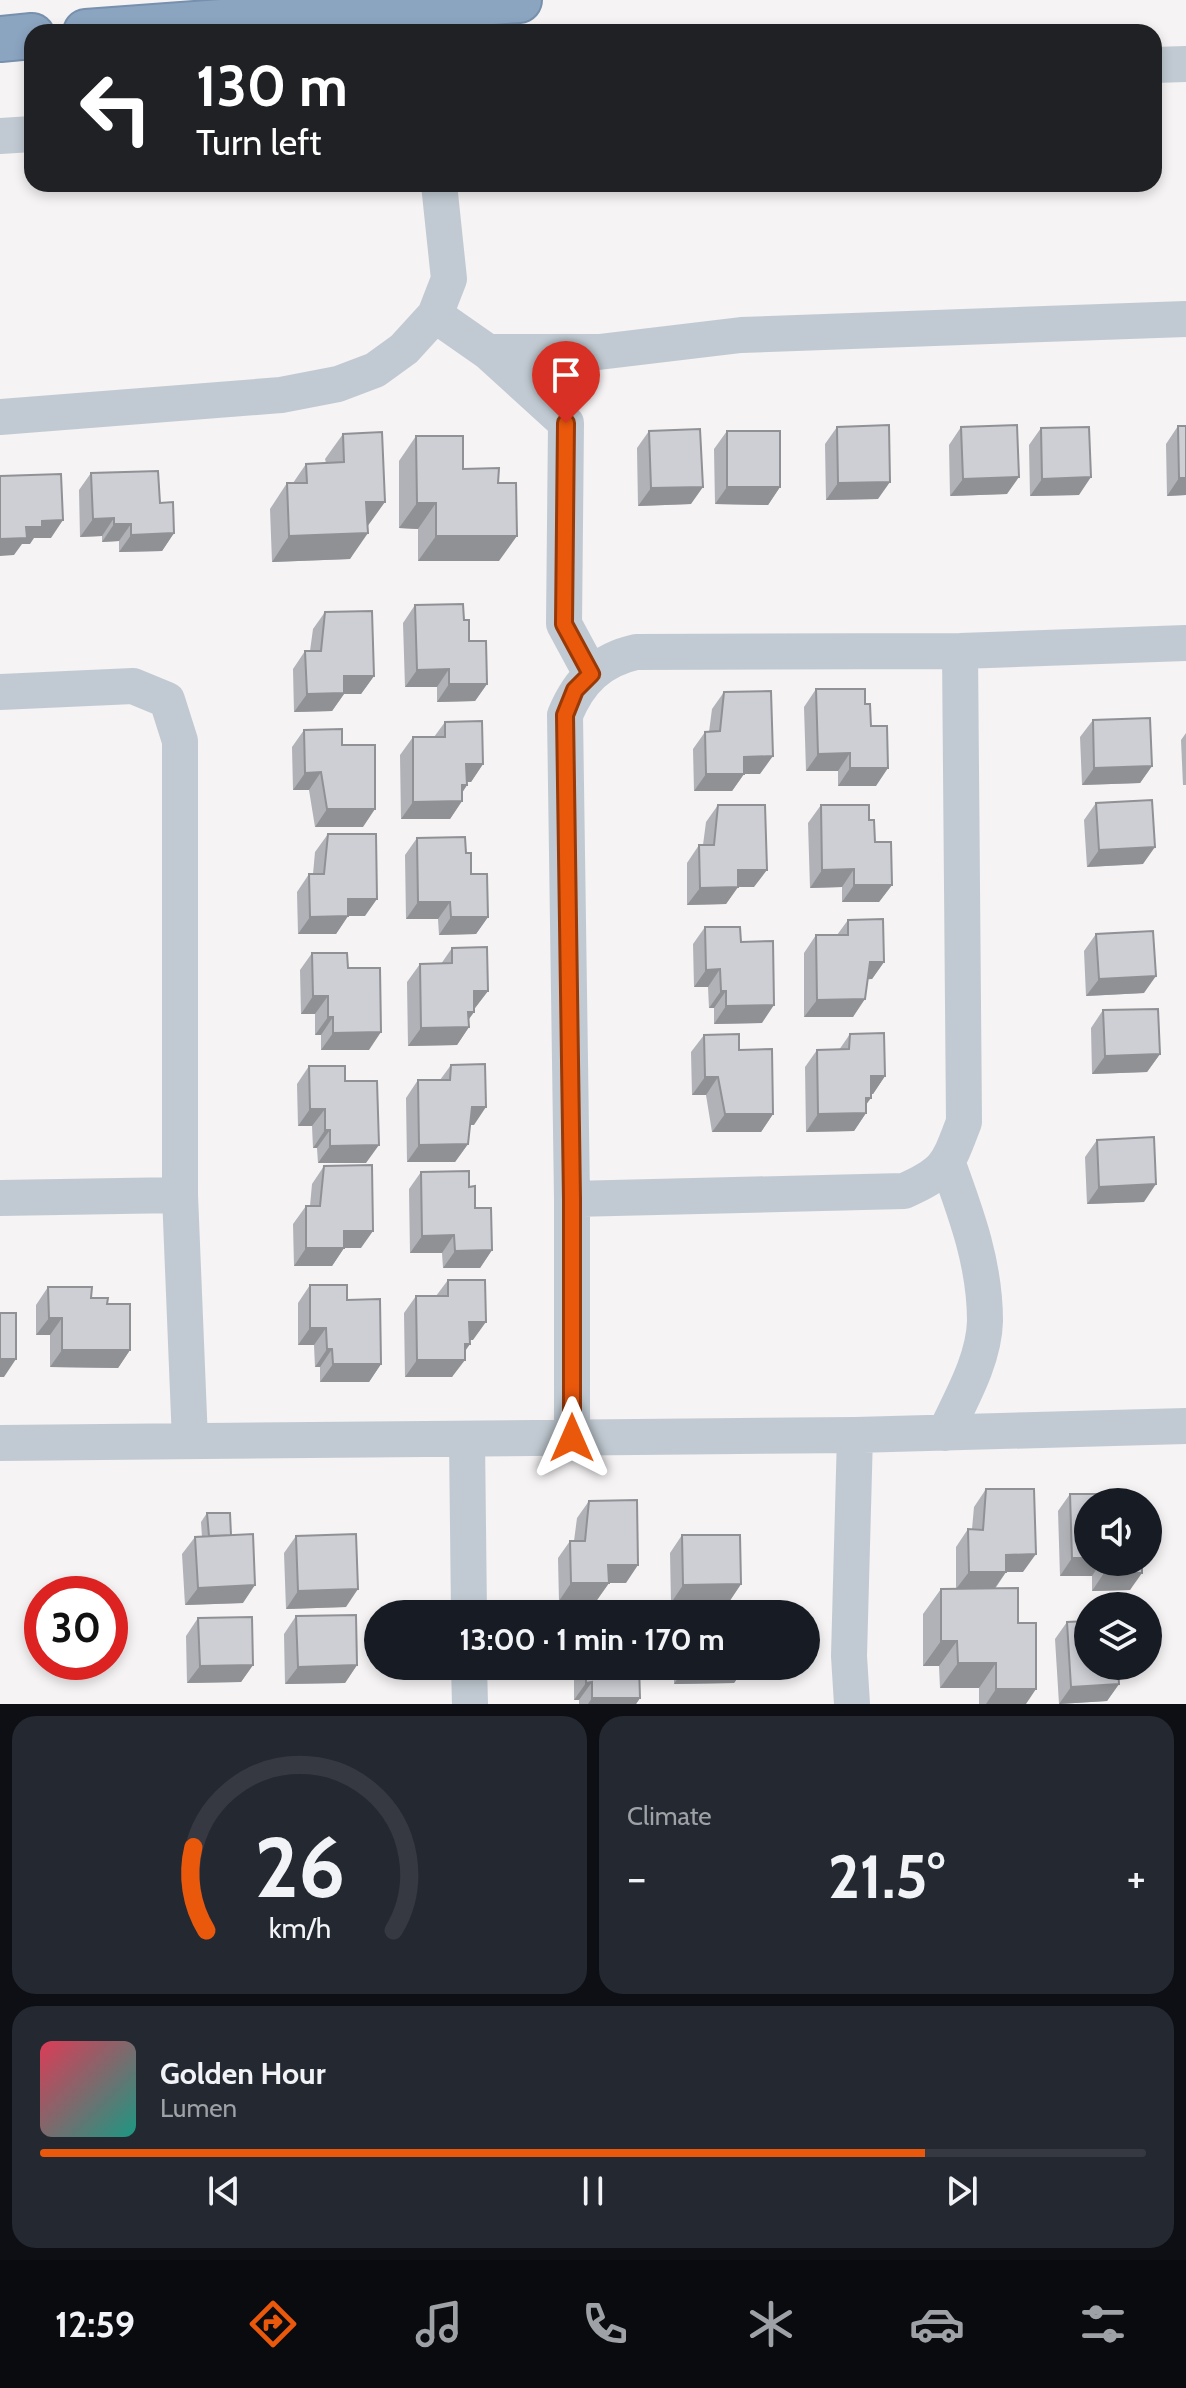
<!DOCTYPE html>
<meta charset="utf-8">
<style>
:root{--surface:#171b24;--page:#242831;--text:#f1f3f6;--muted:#9ea1a6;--line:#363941;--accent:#ea580c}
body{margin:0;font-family:Cabin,sans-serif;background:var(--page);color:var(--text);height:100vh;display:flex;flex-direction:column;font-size:30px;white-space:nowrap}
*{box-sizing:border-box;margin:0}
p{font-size:26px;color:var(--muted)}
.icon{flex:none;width:44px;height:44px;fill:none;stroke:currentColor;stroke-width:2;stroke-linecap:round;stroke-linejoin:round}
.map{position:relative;height:1704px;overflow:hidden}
.drawer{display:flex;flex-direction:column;gap:12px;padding:12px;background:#0d0f14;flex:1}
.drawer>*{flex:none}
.hud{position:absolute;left:24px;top:24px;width:1138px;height:168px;border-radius:24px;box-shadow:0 4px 12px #0003;background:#202124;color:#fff;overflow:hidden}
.tools{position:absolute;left:1074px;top:1488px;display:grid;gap:16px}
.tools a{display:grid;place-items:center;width:88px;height:88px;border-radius:50%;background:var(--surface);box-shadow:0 4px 12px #0003;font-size:40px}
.speed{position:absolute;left:24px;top:1576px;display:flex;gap:16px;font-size:40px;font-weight:700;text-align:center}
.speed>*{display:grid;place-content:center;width:104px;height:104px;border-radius:50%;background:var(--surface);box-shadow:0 4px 12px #0003;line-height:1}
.speed .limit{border:12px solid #d22;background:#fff;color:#111}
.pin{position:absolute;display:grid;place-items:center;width:68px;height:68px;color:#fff;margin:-82px -34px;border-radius:50% 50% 50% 0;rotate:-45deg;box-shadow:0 0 8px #0007}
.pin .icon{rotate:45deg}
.me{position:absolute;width:88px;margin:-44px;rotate:0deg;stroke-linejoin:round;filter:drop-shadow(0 0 6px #0008)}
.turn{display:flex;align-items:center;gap:28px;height:168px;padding:0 40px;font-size:36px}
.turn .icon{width:104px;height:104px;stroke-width:2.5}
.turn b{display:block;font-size:56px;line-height:68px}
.big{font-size:60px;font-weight:700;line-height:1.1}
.drawer .widget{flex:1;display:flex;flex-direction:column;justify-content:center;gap:12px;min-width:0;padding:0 28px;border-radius:24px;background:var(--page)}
.drawer .dial{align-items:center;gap:0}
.dial svg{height:208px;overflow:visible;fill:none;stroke:var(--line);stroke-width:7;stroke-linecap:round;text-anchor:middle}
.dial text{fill:var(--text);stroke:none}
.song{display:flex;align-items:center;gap:24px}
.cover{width:96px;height:96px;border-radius:12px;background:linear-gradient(135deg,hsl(350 70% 55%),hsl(170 70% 35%))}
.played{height:8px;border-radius:4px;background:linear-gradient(90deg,var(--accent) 80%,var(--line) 80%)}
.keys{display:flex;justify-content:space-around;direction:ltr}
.heat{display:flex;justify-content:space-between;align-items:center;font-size:44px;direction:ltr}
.drawer .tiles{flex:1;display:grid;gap:12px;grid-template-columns:1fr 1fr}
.widget:last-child{grid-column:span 2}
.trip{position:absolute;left:364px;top:1600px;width:456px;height:80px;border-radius:40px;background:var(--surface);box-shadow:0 4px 12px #0003;font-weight:700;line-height:80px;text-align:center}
.menu{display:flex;height:128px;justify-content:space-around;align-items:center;background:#090b0e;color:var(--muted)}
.menu .icon{width:56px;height:56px}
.menu .on{color:var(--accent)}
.menu b{font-size:36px;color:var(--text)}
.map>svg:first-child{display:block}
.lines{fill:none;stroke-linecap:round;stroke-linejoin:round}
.highway-casing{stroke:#7690ad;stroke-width:48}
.street{stroke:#c1cad2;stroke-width:36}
.highway{stroke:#8ba5c1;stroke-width:44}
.wall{fill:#b0b2b7}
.shaded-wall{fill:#909195}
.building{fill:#cdcfd5;stroke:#909195;stroke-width:2}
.route-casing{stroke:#983908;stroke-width:20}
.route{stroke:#ea580c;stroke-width:14}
</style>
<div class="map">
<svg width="1186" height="1704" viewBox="0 0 1186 1704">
<rect width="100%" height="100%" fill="#f5f3f3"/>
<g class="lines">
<!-- highway casing -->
<g class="highway-casing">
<path id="highway" d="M86 32 519 0
M0 39 32 36"/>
</g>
<!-- street -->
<path class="street" d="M1154 65 1186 64
M0 136 32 134
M435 315 488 352 566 423 564 624 591 674
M488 352H599L741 335 1186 319
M0 417 281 395 338 384 375 370 404 349 435 315 449 279 439 184
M0 692 133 686 167 700 180 741V1195L190 1441
M0 1198 180 1195
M572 1199 904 1191C947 1172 948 1164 964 1122L960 651
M945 1433C961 1399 984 1360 985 1321 985 1265 967 1216 948 1164
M572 1438V1199L565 715C579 681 600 660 636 652L960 651 1186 643
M467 1439 469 1614
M0 1443 855 1435 1186 1426
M469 1666 470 1704
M852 1704 849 1656 855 1435"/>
<!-- highway -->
<use href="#highway" class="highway"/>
</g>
<!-- wall -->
<path class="wall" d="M1178 426H1186V495L1167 496 1166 444Z
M837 427 878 499 826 500 825 444Z
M961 427 1007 494 950 496 949 445Z
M1041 428 1079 495 1030 496 1029 445Z
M649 431 691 504 638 506 637 448Z
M727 431 780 487 768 505 715 504 714 449Z
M343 434 368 527 350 559 272 562 270 509 287 483H293L306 464 326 463 325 459Z
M416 436 463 469 499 561H418V529L399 528V461Z
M91 473 160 503 174 533 162 551 119 552V541L102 542V536L80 537 79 490Z
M415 605 464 620 469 641 487 684 475 701 437 702V687H405L403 623Z
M325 612 374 676 361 694H344L332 711 294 712 293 669 305 651H310L313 629Z
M816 689 865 704 871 726 876 786H838V771H806L804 707Z
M724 692 760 774H744L732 791H694L693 749 705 732H709L712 709Z
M1093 720 1152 766 1140 783 1082 785 1080 737Z
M445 722 483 764 471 782H467V785L462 793V801L450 819H401L400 755 413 737H434Z
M304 730 342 745 363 827H315L309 790H293L292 747Z
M1186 733V785H1183L1181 740Z
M1096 803 1143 864 1087 867 1084 820Z
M718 805 754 887H738L726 904 687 905V863L699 845H703L706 822Z
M821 805 869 820 875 842 892 885 879 902H842V887L810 888 808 823Z
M328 834 365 916H348L336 934H298L297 892 309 874H313L315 852Z
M417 838 466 853 471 874 488 917 476 934 439 935 438 919H406L405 855Z
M848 920 884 962 872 979H868L853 1017H804V953L816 935H837Z
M705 927 741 942 762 1023 714 1024V1008H709L708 987H694L693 944Z
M1096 934 1144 993 1086 996 1084 951Z
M452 948 488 991 475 1008H474V1012L469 1019V1027L457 1045 408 1046 407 982 420 964H441Z
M312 953 348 968 369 1050H321V1035H315V1014H301L300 970Z
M1103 1010 1160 1054 1147 1072 1092 1074 1091 1028Z
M850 1034 885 1076 873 1094H871L866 1105V1113L854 1131 806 1132 805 1067 817 1050H839Z
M704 1035 773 1114 761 1132H712L706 1095H692L691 1052Z
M451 1065 474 1125H470L468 1144 455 1162H407L406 1098 418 1080H440Z
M309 1066 345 1081 366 1163H318L317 1148H313L312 1126H298L297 1084Z
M1097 1140 1144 1202 1087 1204 1085 1157Z
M324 1166 361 1248H344L332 1266H294L293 1224 306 1206H310L312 1184Z
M421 1172 469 1187 475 1208 492 1250 480 1268H443L442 1253H410L409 1189Z
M448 1280 473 1340H470L452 1377H405L404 1313 416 1296H436Z
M310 1285 347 1300 381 1364 369 1382H320V1367H315L314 1345H298V1303Z
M48 1287 91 1298 107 1304 130 1350 118 1368 50 1367V1335H36V1305Z
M986 1489 1023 1572H1006L995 1589 1018 1623 1026 1704H979V1688H940L939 1666H923V1614L941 1589H956V1547L968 1529H972L974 1507Z
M1070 1494 1088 1562H1142L1130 1590 1092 1591V1576H1060L1058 1511Z
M589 1501 626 1583H609L597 1600 559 1601 558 1558 570 1541H574L577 1518Z
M207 1513 231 1535 243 1603 185 1605 182 1554 195 1537H202L201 1522Z
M682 1535 741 1584 729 1602 671 1603 670 1553Z
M296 1536 346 1607 286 1609 284 1553Z
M296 1616 357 1665 345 1683 285 1684 284 1634Z
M198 1618 253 1665 241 1682 187 1683 186 1636Z
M1067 1622 1124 1666 1118 1674 1119 1684 1107 1701 1059 1704 1055 1639Z
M557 1666H639L640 1698 636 1704H579V1700H574V1679H557Z
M674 1666H746L734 1683 674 1684Z"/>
<!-- shaded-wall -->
<path class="shaded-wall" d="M1019 477 1007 494 950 496 963 479Z
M1091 477 1079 495 1030 496 1042 479Z
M1179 478H1186V495L1167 496Z
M890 482 878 499 826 500 838 483Z
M703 487 691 504 638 506 651 488Z
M727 487H780L768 505 715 504Z
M366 502H385L367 527Z
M417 503H436L418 529 399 528Z
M114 518 102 536 80 537 93 519Z
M63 520 51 538H34L30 544H22L14 555 0 556V539L42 521Z
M114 524H131L119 541 102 542Z
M174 533 162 551 119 552 131 535Z
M368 533 350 559 272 562 289 536Z
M436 536H517L499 561H418Z
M449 669 437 687H405L417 670Z
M344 676H374L361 694H344L332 711 294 712 307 694Z
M449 684H487L475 701 437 702Z
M850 753 838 771H806L818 754Z
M773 756 760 774H744L732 791H694L706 774 744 757Z
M466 764H483L471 782H454Z
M1152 766 1140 783 1082 785 1094 768Z
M850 768H888L876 786H838Z
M321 772 309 790H293L305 773Z
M462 785H467L456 802 462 801 450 819H401L413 802Z
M327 809H375L363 827H315Z
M1155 847 1143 864 1087 867 1099 850Z
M854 869 842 887 810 888 822 870Z
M738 870H767L754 887H738L726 904 687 905 700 888Z
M854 885H892L879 902H842Z
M348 899H377L365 916H348L336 934H298L310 917Z
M418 902H450L438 919H406Z
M451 917H488L476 934 439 935Z
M870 962H884L872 979 857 980Z
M720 969 708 987H694L706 970Z
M1156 976 1144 993 1086 996 1099 979Z
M474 991H488L475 1008H462Z
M721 991H726L714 1008H709Z
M313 996H328L315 1014H301Z
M865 999 853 1017H804L817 1000Z
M774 1005 762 1023 714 1024 726 1006Z
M468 1012H474L463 1027H469L457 1045 408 1046 421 1028Z
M328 1017H333L321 1035H315Z
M381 1032 369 1050H321L333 1033Z
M1160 1054 1147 1072 1092 1074 1105 1056Z
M871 1076H885L873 1094H858Z
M705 1077H718L706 1095H692Z
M866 1098H871L860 1113H866L854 1131 806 1132 818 1114Z
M472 1107H486L474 1125H460Z
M310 1109H325L312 1126H298Z
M725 1114H773L761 1132H712Z
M325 1130H330L317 1148H313Z
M468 1144 455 1162H407L419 1145Z
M379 1145 366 1163H318L330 1146Z
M1156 1184 1144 1202 1087 1204 1099 1187Z
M344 1231H373L361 1248H344L332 1266H294L306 1248Z
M454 1235 442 1253H410L422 1236Z
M492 1250 480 1268H443L455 1251Z
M49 1318H62L50 1335H36Z
M469 1322H486L473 1340H457Z
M310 1328H326L314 1345H298Z
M465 1344H470L459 1360H465L452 1377H405L417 1360Z
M327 1349H332L320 1367H315Z
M62 1350H130L118 1368 50 1367Z
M0 1359H16L4 1377H0Z
M333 1364H381L369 1382H320Z
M1036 1554 1023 1572H1006L994 1589H956L969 1572 1006 1555Z
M1072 1558H1088V1562H1101L1092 1576H1060Z
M608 1565H638L626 1583H609L597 1600 559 1601 571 1583Z
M1104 1573H1142L1130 1590 1092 1591Z
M741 1584 729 1602 671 1603 683 1585Z
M255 1585 243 1603 185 1605 198 1588Z
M358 1589 346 1607 286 1609 298 1591Z
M941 1641H957L939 1666H923Z
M958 1663H996L979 1688H940Z
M253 1665 241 1682 187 1683 200 1666Z
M357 1665 345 1683 285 1684 298 1667Z
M566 1666H583L574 1679H557Z
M686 1666H746L734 1683 674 1684Z
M592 1682 579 1700H574L586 1683Z
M1119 1684 1107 1701 1059 1704 1071 1687Z
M996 1689H1036L1026 1704H986Z
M592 1698H640L636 1704H588Z"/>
<!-- building -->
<path class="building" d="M889 425 890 482 838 483 837 427Z
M1017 425 1019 477 963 479 961 427Z
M1178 426H1186V478H1179Z
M1089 427 1091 477 1042 479 1041 428Z
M700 429 703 487 651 488 649 431Z
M727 431H780V487H727Z
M382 432 385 502H366L368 533 289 536 287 483H307L306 464 344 462 343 434Z
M416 436H463V469L499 468 498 483H516L517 536H436V503H417Z
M158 471 160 503 173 502 174 533 131 535V524H114V518L93 519 91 473Z
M61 474 63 520 42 521V527H26L27 538 0 539V476Z
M463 604 464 620H469V641H486L487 684H449V669L417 670 415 605Z
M372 611 374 676H344V693L307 694 305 651H321L325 612Z
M816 689H865V704H870L871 726H887L888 768H850V753L818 754Z
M771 691 773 756 744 757V774H706L705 732 720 731 724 692Z
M1150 718 1152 766 1094 768 1093 720Z
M482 721 483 764H466L467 785H462V801L413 802V737H445V722Z
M342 729V745H375V809H327L321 772 305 773 304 730Z
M1152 800 1155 847 1099 850 1096 803Z
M718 805H765L767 870H738V887L700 888 699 845H714Z
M821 805H869V820H874L875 842H891L892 885H854V869L822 870Z
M328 834H376L377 899H348V916L310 917 309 874H324Z
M465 837 466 853H471V874H487L488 917H451L450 902H418L417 838Z
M883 919 884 962H870L865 999 817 1000 816 935H848V920Z
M705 927H740L741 942 773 941 774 1005 726 1006V991H721L720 969 706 970Z
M1153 931 1156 976 1099 979 1096 934Z
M487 947 488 991H474V1012H468L469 1027 421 1028 420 964 452 963V948Z
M312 953H347L348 968H380L381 1032 333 1033V1017H328V996H313Z
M1158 1009 1160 1054 1105 1056 1103 1010Z
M884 1033 885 1076H871V1098H866V1113L818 1114 817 1050 849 1049 850 1034Z
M739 1034V1050L772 1049 773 1114H725L718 1077H705L704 1035Z
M485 1064 486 1107H472L468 1144 419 1145 418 1080H450L451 1065Z
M309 1066H345V1081H377L379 1145 330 1146V1130H325V1109H310Z
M1154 1137 1156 1184 1099 1187 1097 1140Z
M372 1165 373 1231H344V1248H306V1206H320L324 1166Z
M469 1171V1187L475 1186V1208H491L492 1250 455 1251 454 1235 422 1236 421 1172Z
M448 1280H485L486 1322H469L470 1344H465V1360H417L416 1296H448Z
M310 1285H347V1300L380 1299 381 1364H333L332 1349H327L326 1328H310Z
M48 1287H92L91 1298H108L107 1304H130V1350H62V1318H49Z
M0 1313H16V1359H0Z
M986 1489H1034L1036 1554 1006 1555V1572H969L968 1529 983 1530Z
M1070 1494H1119V1502H1088V1558H1072Z
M637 1500 638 1565H608L609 1583H571L570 1541H585L589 1501Z
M207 1513H230L231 1535 209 1536Z
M253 1534 255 1585 198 1588 195 1537Z
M356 1534 358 1589 298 1591 296 1536Z
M682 1535H740L741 1584 683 1585Z
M1104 1562H1142V1573H1104Z
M1018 1588V1623H1036V1689H996V1663H958L957 1641H941V1589Z
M1133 1604V1606H1107Z
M746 1612V1614H685V1613Z
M356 1615 357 1665 298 1667 296 1616Z
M252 1617 253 1665 200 1666 198 1618Z
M1088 1621V1666H1120H1118L1119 1684 1071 1687 1067 1622Z
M586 1666H639L640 1698H592V1682L586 1683Z"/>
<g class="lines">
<!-- route casing -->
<g class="route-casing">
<path id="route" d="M566 423 564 624 591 674 575 690 565 715 572 1199V1438"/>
</g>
<!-- route -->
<use href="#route" class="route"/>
</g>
</svg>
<div class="tools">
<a><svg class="icon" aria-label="sound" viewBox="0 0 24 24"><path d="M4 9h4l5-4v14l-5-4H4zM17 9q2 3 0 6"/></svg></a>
<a><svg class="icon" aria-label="layers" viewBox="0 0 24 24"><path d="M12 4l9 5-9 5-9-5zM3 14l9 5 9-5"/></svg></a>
</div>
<div class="speed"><div class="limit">30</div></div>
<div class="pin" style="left:566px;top:423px;background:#d93025"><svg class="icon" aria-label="arrive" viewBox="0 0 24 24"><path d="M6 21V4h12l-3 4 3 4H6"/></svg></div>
<svg class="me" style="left:572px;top:1438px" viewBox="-20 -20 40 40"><path d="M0-17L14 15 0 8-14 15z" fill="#ea580c" stroke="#fff" stroke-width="4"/></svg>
<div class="trip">13:00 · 1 min · 170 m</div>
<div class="hud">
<div class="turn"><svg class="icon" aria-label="left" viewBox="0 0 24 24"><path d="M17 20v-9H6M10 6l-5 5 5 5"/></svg><div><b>130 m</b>Turn left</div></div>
</div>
</div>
<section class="drawer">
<div class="tiles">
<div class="widget dial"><svg viewBox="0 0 100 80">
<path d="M14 69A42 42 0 1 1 86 69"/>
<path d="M14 69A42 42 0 0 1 9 37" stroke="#ea580c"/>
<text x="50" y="56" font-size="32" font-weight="700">26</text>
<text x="50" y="72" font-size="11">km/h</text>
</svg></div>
<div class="widget"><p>Climate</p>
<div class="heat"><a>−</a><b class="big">21.5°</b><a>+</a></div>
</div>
<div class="widget">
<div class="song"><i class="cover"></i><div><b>Golden Hour</b><p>Lumen</p></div></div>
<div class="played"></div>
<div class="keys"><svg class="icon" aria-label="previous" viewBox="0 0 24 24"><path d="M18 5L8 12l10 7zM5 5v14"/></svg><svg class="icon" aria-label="pause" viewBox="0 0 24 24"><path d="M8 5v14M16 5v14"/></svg><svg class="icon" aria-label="next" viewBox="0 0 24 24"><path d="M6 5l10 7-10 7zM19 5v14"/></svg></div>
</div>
</div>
</section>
<nav class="menu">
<b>12:59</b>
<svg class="icon on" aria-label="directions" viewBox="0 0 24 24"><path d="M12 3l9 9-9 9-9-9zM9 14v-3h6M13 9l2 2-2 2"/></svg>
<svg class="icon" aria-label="music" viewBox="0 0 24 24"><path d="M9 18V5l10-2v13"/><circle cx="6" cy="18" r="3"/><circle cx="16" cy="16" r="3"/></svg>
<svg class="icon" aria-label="phone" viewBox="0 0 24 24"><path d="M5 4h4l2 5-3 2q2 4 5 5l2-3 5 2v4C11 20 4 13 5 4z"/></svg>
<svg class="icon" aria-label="climate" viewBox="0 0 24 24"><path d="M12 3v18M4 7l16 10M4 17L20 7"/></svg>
<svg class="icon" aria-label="car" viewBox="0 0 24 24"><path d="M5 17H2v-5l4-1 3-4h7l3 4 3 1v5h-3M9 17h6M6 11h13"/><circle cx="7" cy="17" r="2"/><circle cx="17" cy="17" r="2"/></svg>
<svg class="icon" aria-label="filters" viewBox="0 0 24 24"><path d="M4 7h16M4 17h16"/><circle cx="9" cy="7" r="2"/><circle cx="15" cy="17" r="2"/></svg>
</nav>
